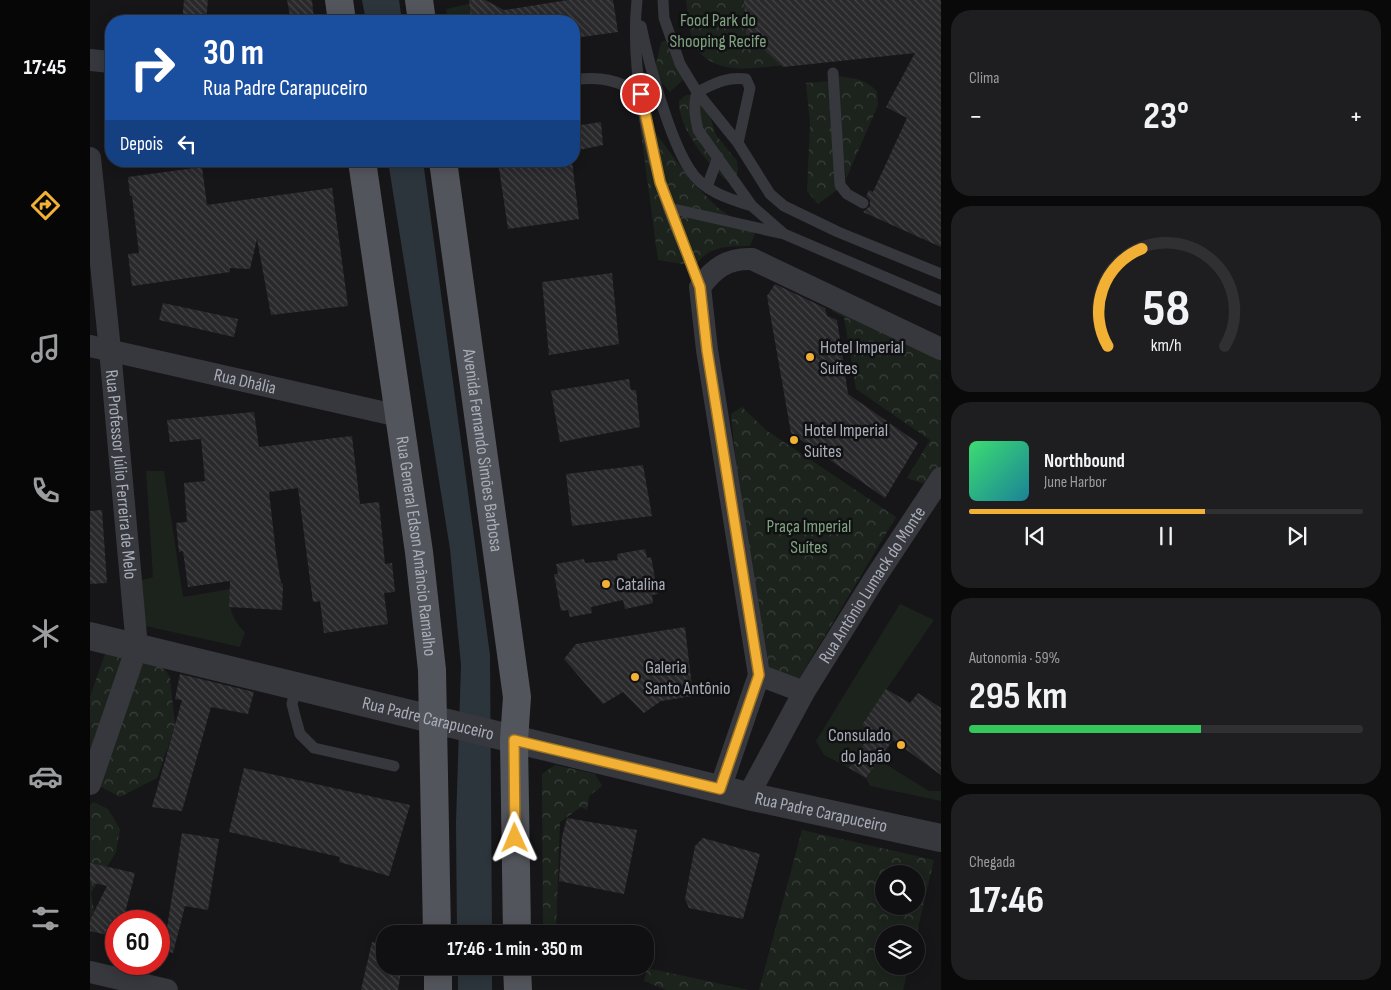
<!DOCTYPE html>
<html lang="pt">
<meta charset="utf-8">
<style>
:root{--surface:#101012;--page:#1e1e20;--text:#f1f3f6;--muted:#9c9d9f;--line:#303032;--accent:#f2b134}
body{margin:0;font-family:"Sofia Sans Condensed",sans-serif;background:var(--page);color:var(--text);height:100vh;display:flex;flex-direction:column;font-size:19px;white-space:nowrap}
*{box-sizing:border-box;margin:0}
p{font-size:16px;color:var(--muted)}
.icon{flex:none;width:28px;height:28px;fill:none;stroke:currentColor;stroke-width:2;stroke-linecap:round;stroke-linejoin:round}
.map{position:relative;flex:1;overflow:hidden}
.side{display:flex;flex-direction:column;gap:10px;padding:10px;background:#09090a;width:450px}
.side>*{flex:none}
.guide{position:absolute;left:15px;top:15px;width:475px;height:152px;border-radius:20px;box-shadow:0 2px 12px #0003,0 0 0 1px var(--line);background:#1a4fa0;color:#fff;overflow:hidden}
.controls{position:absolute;left:785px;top:865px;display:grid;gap:10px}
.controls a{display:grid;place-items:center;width:50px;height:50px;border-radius:50%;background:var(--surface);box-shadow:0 2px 12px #0003,0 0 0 1px var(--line);font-size:25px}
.speed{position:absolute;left:15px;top:910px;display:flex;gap:10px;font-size:25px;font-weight:700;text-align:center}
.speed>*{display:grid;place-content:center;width:65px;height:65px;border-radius:50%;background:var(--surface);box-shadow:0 2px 12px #0003,0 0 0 1px var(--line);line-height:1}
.speed .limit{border:8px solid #d22;background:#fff;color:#111}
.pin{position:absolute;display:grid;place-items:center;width:42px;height:42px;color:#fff;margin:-21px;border:2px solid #fff;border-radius:50%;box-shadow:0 1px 5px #0007}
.me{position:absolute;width:55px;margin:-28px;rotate:359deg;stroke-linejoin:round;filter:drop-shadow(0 0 4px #0008)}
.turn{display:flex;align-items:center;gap:18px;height:105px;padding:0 15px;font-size:22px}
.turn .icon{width:65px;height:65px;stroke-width:2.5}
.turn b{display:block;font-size:35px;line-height:42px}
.then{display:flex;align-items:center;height:48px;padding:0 15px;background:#0003;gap:10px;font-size:19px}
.big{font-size:38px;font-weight:700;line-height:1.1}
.side .card{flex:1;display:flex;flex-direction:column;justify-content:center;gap:8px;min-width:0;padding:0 18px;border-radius:20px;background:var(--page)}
.side .dial{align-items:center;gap:0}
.dial svg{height:130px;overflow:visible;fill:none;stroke:var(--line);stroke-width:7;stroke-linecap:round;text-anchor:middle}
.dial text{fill:var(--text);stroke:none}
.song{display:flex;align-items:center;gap:15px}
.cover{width:60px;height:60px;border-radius:8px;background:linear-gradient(135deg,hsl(140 70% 55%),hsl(190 70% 35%))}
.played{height:5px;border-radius:2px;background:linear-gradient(90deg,var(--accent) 60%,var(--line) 60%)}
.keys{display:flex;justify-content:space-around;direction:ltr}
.heat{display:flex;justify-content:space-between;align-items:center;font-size:28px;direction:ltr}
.charge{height:8px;border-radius:4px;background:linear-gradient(90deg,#34c759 59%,var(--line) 0)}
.trip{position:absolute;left:286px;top:925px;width:278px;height:50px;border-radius:20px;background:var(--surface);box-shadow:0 2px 12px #0003,0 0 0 1px var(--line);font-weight:700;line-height:50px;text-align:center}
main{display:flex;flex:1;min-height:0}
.tab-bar{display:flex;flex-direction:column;width:90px;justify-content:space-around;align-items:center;background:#060607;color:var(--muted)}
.tab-bar .icon{width:35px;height:35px}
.tab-bar .on{color:var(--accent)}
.tab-bar b{font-size:22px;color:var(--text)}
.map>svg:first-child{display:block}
.grass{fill:#1c231d}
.forest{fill:url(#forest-crowns);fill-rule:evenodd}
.water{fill:#2c353c}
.building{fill:url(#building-back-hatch)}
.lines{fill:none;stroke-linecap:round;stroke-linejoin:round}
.service{stroke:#37383d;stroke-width:11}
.minor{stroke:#37383d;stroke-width:22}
.tertiary{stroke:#37383d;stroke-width:28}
.primary{stroke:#53555c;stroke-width:28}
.route-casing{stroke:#9d7322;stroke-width:12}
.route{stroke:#f2b134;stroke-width:9}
.poi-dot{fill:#f2b134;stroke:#111113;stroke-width:2}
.labels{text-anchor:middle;stroke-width:5;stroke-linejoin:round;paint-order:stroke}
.park-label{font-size:18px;fill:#7fa381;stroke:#111113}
.poi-label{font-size:18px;fill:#a8adb8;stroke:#111113;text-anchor:start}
.street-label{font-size:18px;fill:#a8adb8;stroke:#111113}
</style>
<main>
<nav class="tab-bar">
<b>17:45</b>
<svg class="icon on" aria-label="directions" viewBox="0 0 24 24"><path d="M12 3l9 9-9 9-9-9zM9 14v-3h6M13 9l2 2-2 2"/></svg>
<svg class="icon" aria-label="music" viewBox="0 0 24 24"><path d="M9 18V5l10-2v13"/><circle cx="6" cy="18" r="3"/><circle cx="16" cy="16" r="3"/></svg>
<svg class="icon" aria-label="phone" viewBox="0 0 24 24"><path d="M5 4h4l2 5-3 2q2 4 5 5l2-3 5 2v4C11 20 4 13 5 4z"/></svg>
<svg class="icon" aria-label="climate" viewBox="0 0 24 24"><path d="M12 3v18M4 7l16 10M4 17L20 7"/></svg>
<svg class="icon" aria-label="car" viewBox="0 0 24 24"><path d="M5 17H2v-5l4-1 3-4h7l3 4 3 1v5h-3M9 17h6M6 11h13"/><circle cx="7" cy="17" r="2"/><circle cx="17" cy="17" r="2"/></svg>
<svg class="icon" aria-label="filters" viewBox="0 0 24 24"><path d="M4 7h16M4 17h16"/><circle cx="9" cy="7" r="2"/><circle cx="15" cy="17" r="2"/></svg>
</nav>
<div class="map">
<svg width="851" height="990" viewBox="0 0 851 990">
<defs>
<pattern id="forest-crowns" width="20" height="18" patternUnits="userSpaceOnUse" patternTransform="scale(1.25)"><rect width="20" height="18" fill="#1c231d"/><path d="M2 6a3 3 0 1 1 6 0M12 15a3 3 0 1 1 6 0" fill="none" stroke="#3a403c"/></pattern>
<pattern id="building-back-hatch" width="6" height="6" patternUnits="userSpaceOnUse" patternTransform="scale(1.25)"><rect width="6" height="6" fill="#29292c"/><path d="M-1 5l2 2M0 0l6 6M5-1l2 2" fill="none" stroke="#454548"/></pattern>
</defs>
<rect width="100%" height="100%" fill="#161618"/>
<!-- grass -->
<path class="grass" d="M379 4 381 21H358L356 9Z
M56 471H74L93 597 140 589C139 608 141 619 155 632L150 647 51 625 49 581 63 577Z
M810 604 844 620 772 725 781 732 759 768 734 755 726 741Z
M789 760 839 791H851V801L780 786 776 778Z"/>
<!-- forest -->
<path class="forest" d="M596 0H654L656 33 693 65C661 69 615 77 602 38 598 27 598 12 596 0Z
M575 40 596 77 580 92 572 83 556 78 558 69 566 64 571 43Z
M746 76C763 78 775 79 787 91L788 105 756 179Z
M740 81 747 190 728 204 717 191 720 123 716 83Z
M607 94 620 116 626 135 647 161 648 171 645 177 635 179C617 164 587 125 589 101L596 95Z
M558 123 603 183 628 208 665 233 660 246C637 246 620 245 605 266L568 260 550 126Z
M744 303 851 357V470L841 486 817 478 840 440 766 389 754 317 742 311Z
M652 407 676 430 806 517 707 682 675 668 654 543 641 414Z
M17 648 68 659 80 677 85 726 67 778 30 797 0 781V697Z
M465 765 505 774 512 786 499 796 497 810 491 807 470 822 466 934H453L452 774Z
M4 802 18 809 30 829 26 852 1 893 4 911 0 920V805Z
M712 830 844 860 826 936V934H794V966H819L813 990H669ZM794 874H826V906H794Z
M557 968 659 990H576L554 981Z"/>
<!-- water -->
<path class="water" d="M272 0H309L312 21H276Z
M298 161H333L400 655 402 934H367L366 823 371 665 360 549Z
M368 966H402V990H368Z"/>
<!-- building -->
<path class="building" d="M94 0H118L116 21H92Z
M197 0H222L224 21H201Z
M379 0H395L414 10 478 0H523L528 32 484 38V21H381Z
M654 0H851V247L773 212 780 206V200L776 196 779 190 783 192 817 118 796 107 825 53 693 67 656 33Z
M511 122 513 145 484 151V126Z
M408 161H482L489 219 418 229Z
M112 167 117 205 242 188 258 306 181 315 167 239 160 269 140 268V272L42 286 38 254 49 253 42 196H40L38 177Z
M522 273 529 344 459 355 452 282Z
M685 284 735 308 737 316 747 320 758 394 828 443 795 498 701 433 677 296Z
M73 303 148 319 144 337 69 320Z
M539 379 541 390H546L550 427 470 442 461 391Z
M164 412 169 447 262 436 270 504 289 502 295 564 302 563 305 592 294 593 298 624 234 633 230 601 223 602 208 488 179 492 186 553 191 583 193 584 192 610 139 607 140 581 98 587 93 551 89 552 86 523 97 522 94 483 115 481 111 439 80 442 77 420Z
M553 465 562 516 482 526 476 474Z
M12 510 17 583 0 584V511Z
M555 549 557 558 561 557 568 594 562 595 563 603 535 609 533 600 501 607 502 613 480 617 478 610 471 611 464 574H468L466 564 494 559 495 563 528 560 527 554Z
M595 627 603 696 571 701 554 713 533 692 513 704 474 659 486 644Z
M90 674 164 692 158 714 121 707 92 811 62 807 92 700 85 699Z
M796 689 820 703 828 693 851 708V775L803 740 776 778 759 768 781 732 772 725Z
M154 768 320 805 299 876 249 862 250 857 139 832Z
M477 818 547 830 534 894 469 881 472 837Z
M92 833 129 839 118 910 95 906 83 953 69 950V941L72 926 77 928Z
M613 838 670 854 653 919 599 908 595 899 605 846Z
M0 863 45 873 33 921H26V937L0 931V920L17 886 0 882Z
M282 942 295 945V966H305L304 971 311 972 308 990H271Z"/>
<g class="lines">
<!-- service -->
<path class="service" d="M547 0C540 67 557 146 579 210 588 236 602 261 610 287
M573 0 574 18 590 64 607 92 648 143 680 194 694 206 748 232 851 274
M551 26C559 64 579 138 600 170 613 191 639 199 662 206
M743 73 750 185 757 194 773 203
M484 80C510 76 528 80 551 94
M648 143 660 88 656 79C637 76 624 84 607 92 603 106 605 116 608 130L662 206 694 234 851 301
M617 187 628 157
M579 208 694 234
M206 687 202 704 205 716 210 734 224 748 304 766"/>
<!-- minor -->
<g class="minor">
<path d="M0 60 21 62"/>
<path id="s1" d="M0 158 20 350 47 647 0 784"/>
<path id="s2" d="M0 346 309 416"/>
<path d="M669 675 714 692"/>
<path d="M630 789 669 675 617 350 610 287C624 268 638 258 662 259L851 349"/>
<path id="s3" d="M658 796 714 692 785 578 851 478"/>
<path d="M0 972 77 990"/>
</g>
<!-- tertiary -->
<path class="tertiary" id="s4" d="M0 636 658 796 851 838"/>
<!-- primary -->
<g class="primary">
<path d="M249 0 252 21"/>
<path d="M329 0 332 21"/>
<path id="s5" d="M272 161 329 552 342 670 347 934"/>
<path id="s6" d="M353 161 427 697 424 740 427 934"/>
<path d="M348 966V990"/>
<path d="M427 966 428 990"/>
</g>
</g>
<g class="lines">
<!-- route casing -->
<g class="route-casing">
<path id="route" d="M425 838 424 740 630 789 669 675 617 350 610 287 570 182 551 94"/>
</g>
<!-- route -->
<use href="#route" class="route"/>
</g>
<!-- markers -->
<g class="poi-dot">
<circle cx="720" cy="357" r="5"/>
<circle cx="704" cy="440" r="5"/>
<circle cx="516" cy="584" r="5"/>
<circle cx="545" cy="677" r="5"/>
<circle cx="811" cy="745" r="5"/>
</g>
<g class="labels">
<!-- park labels -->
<g class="park-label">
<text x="628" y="26">Food Park do<tspan x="628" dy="21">Shooping Recife</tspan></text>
<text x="719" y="532">Praça Imperial<tspan x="719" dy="21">Suítes</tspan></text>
</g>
<!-- poi labels -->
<g class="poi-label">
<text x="730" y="353">Hotel Imperial<tspan x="730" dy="21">Suítes</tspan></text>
<text x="714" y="436">Hotel Imperial<tspan x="714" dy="21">Suites</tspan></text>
<text x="526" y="590">Catalina</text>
<text x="555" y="673">Galeria<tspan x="555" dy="21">Santo Antônio</tspan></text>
<text x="801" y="741" text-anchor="end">Consulado<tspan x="801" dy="21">do Japão</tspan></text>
</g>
<!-- street labels -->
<g class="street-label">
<text dy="6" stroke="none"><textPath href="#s2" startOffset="159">Rua Dhália</textPath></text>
<text dy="6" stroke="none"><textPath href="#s6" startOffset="292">Avenida Fernando Simões Barbosa</textPath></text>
<text dy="6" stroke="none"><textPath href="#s1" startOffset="318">Rua Professor Júlio Ferreira de Melo</textPath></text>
<text dy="6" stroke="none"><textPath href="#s5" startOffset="389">Rua General Edson Amâncio Ramalho</textPath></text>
<text dy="6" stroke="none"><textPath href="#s3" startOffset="245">Rua Antônio Lumack do Monte</textPath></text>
<text dy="6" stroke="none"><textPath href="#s4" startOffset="348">Rua Padre Carapuceiro</textPath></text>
<text dy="6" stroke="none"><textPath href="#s4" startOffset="752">Rua Padre Carapuceiro</textPath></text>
</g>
</g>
</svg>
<div class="controls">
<a><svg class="icon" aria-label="search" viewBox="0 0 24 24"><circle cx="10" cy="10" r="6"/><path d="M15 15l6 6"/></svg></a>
<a><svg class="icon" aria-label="layers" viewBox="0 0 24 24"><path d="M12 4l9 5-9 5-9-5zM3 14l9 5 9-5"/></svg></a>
</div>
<div class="speed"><div class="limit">60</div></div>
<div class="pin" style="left:551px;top:94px;background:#d93025"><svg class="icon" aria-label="arrive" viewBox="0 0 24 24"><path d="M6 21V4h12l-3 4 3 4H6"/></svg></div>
<svg class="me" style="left:425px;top:838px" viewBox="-20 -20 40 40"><path d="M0-17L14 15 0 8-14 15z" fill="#f2b134" stroke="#fff" stroke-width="4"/></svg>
<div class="trip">17:46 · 1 min · 350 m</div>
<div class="guide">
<div class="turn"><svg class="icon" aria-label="right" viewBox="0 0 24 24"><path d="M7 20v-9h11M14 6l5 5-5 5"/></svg><div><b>30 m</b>Rua Padre Carapuceiro</div></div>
<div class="then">Depois<svg class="icon" aria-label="left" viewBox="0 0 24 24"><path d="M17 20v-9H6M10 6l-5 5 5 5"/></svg></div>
</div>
</div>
<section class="side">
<div class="card"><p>Clima</p>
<div class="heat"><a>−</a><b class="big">23°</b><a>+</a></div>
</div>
<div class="card dial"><svg viewBox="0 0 100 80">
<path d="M14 69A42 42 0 1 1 86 69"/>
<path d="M14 69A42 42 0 0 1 35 9" stroke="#f2b134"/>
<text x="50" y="56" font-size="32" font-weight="700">58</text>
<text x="50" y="72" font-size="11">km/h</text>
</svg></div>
<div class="card">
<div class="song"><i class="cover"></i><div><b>Northbound</b><p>June Harbor</p></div></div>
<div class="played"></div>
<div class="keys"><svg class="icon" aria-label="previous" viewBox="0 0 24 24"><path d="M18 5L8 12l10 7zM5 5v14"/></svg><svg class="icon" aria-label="pause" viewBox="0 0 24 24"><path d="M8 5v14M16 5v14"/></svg><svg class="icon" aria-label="next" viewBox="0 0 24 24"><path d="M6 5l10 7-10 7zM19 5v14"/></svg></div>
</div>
<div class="card"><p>Autonomia · 59%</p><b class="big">295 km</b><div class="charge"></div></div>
<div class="card"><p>Chegada</p><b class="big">17:46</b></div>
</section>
</main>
